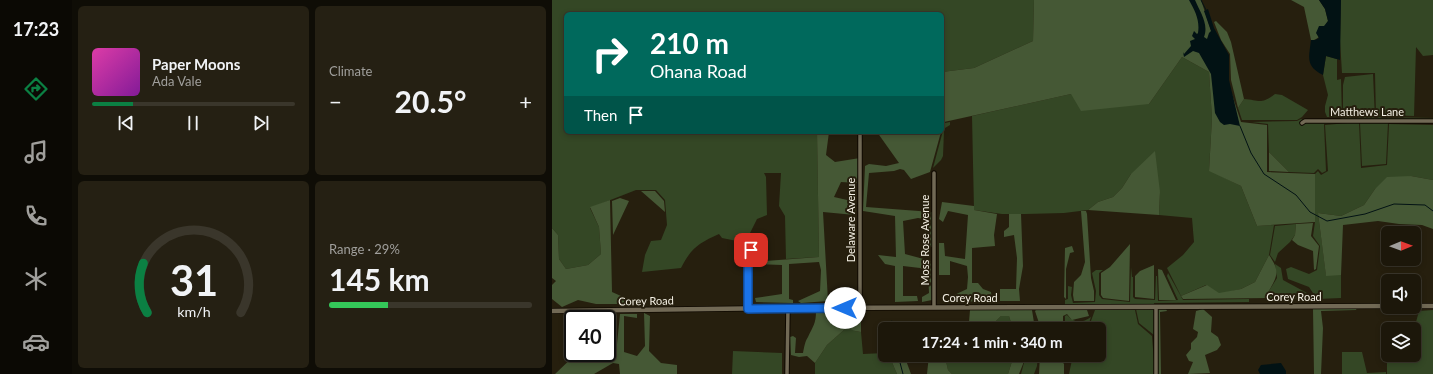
<!DOCTYPE html>
<meta charset="utf-8">
<style>
:root{--surface:#1c170a;--page:#252013;--text:#f1f3f6;--muted:#a09f9c;--line:#3a362b;--accent:#0b8043}
body{margin:0;font-family:Lato,sans-serif;background:var(--page);color:var(--text);height:100vh;display:flex;flex-direction:column;font-size:15px;white-space:nowrap}
*{box-sizing:border-box;margin:0}
p{font-size:13px;color:var(--muted)}
.icon{flex:none;width:22px;height:22px;fill:none;stroke:currentColor;stroke-width:2;stroke-linecap:round;stroke-linejoin:round}
.map{position:relative;flex:1;overflow:hidden}
.drawer{display:flex;flex-direction:column;gap:6px;padding:6px;background:#0f0d06;width:480px}
.drawer>*{flex:none}
.guide{position:absolute;left:12px;top:12px;width:380px;height:122px;border-radius:6px;box-shadow:0 2px 6px #0003,0 0 0 1px var(--line);background:#00695c;color:#fff;overflow:hidden}
.needle{width:26px;rotate:89deg}
.fabs{position:absolute;left:829px;top:226px;display:grid;gap:8px}
.fabs a{display:grid;place-items:center;width:40px;height:40px;border-radius:6px;background:var(--surface);box-shadow:0 2px 6px #0003,0 0 0 1px var(--line);font-size:20px}
.speed{position:absolute;left:12px;top:310px;display:flex;gap:8px;font-size:20px;font-weight:700;text-align:center}
.speed>*{display:grid;place-content:center;width:52px;height:52px;border-radius:50%;background:var(--surface);box-shadow:0 2px 6px #0003,0 0 0 1px var(--line);line-height:1}
.speed .limit{border:2px solid #111;border-radius:6px;background:#fff;color:#111}
.pin{position:absolute;display:grid;place-items:center;width:34px;height:34px;color:#fff;margin:-17px;border-radius:8px;box-shadow:0 2px 6px #0006}
.me{position:absolute;width:44px;margin:-22px;rotate:270deg;stroke-linejoin:round;filter:drop-shadow(0 0 3px #0008)}
.turn{display:flex;align-items:center;gap:14px;height:84px;padding:0 20px;font-size:18px}
.turn .icon{width:52px;height:52px;stroke-width:2.5}
.turn b{display:block;font-size:28px;line-height:34px}
.then{display:flex;align-items:center;height:38px;padding:0 20px;background:#0003;gap:8px;font-size:15px}
.big{font-size:30px;font-weight:700;line-height:1.1}
.drawer .card{flex:1;display:flex;flex-direction:column;justify-content:center;gap:6px;min-width:0;padding:0 14px;border-radius:6px;background:var(--page)}
.drawer .dial{align-items:center;gap:0}
.dial svg{height:104px;overflow:visible;fill:none;stroke:var(--line);stroke-width:7;stroke-linecap:round;text-anchor:middle}
.dial text{fill:var(--text);stroke:none}
.song{display:flex;align-items:center;gap:12px}
.cover{width:48px;height:48px;border-radius:6px;background:linear-gradient(135deg,hsl(320 70% 55%),hsl(290 70% 35%))}
.played{height:4px;border-radius:2px;background:linear-gradient(90deg,var(--accent) 20%,var(--line) 20%)}
.keys{display:flex;justify-content:space-around;direction:ltr}
.heat{display:flex;justify-content:space-between;align-items:center;font-size:22px;direction:ltr}
.charge{height:6px;border-radius:3px;background:linear-gradient(90deg,#34c759 29%,var(--line) 0)}
.drawer .tiles{flex:1;display:grid;gap:6px;grid-template-columns:repeat(2,1fr)}
.trip{position:absolute;left:326px;top:322px;width:228px;height:40px;border-radius:6px;background:var(--surface);box-shadow:0 2px 6px #0003,0 0 0 1px var(--line);font-weight:700;line-height:40px;text-align:center}
main{display:flex;flex:1;min-height:0}
.menu{display:flex;flex-direction:column;width:72px;justify-content:space-around;align-items:center;background:#0b0904;color:var(--muted)}
.menu .icon{width:28px;height:28px}
.menu .on{color:var(--accent)}
.menu b{font-size:18px;color:var(--text)}
.map>svg:first-child{display:block}
.green{fill:#344725}
.forest{fill:#455835}
.water{fill:#021214}
.lines{fill:none;stroke-linecap:round;stroke-linejoin:round}
.stream{stroke:#021214;stroke-width:1}
.minor-casing{stroke:#0f0900;stroke-width:5.5}
.tertiary-casing{stroke:#0f0900;stroke-width:6}
.minor{stroke:#716955;stroke-width:3.5}
.tertiary{stroke:#716955;stroke-width:4.5}
.route-casing{stroke:#114b97;stroke-width:10}
.route{stroke:#1a73e8;stroke-width:7}
.labels{text-anchor:middle;stroke-width:4;stroke-linejoin:round;paint-order:stroke}
.street-label{font-size:11px;fill:#f5f1e5;stroke:#261f0e}
</style>
<main>
<nav class="menu">
<b>17:23</b>
<svg class="icon on" aria-label="directions" viewBox="0 0 24 24"><path d="M12 3l9 9-9 9-9-9zM9 14v-3h6M13 9l2 2-2 2"/></svg>
<svg class="icon" aria-label="music" viewBox="0 0 24 24"><path d="M9 18V5l10-2v13"/><circle cx="6" cy="18" r="3"/><circle cx="16" cy="16" r="3"/></svg>
<svg class="icon" aria-label="phone" viewBox="0 0 24 24"><path d="M5 4h4l2 5-3 2q2 4 5 5l2-3 5 2v4C11 20 4 13 5 4z"/></svg>
<svg class="icon" aria-label="climate" viewBox="0 0 24 24"><path d="M12 3v18M4 7l16 10M4 17L20 7"/></svg>
<svg class="icon" aria-label="car" viewBox="0 0 24 24"><path d="M5 17H2v-5l4-1 3-4h7l3 4 3 1v5h-3M9 17h6M6 11h13"/><circle cx="7" cy="17" r="2"/><circle cx="17" cy="17" r="2"/></svg>
</nav>
<section class="drawer">
<div class="tiles">
<div class="card">
<div class="song"><i class="cover"></i><div><b>Paper Moons</b><p>Ada Vale</p></div></div>
<div class="played"></div>
<div class="keys"><svg class="icon" aria-label="previous" viewBox="0 0 24 24"><path d="M18 5L8 12l10 7zM5 5v14"/></svg><svg class="icon" aria-label="pause" viewBox="0 0 24 24"><path d="M8 5v14M16 5v14"/></svg><svg class="icon" aria-label="next" viewBox="0 0 24 24"><path d="M6 5l10 7-10 7zM19 5v14"/></svg></div>
</div>
<div class="card"><p>Climate</p>
<div class="heat"><a>−</a><b class="big">20.5°</b><a>+</a></div>
</div>
<div class="card dial"><svg viewBox="0 0 100 80">
<path d="M14 69A42 42 0 1 1 86 69"/>
<path d="M14 69A42 42 0 0 1 11 31" stroke="#0b8043"/>
<text x="50" y="56" font-size="32" font-weight="700">31</text>
<text x="50" y="72" font-size="11">km/h</text>
</svg></div>
<div class="card"><p>Range · 29%</p><b class="big">145 km</b><div class="charge"></div></div>
</div>
</section>
<div class="map">
<svg width="881" height="374" viewBox="0 0 881 374">
<rect width="100%" height="100%" fill="#261f0e"/>
<!-- green -->
<path class="green" d="M0 0H482L481 41 422 68 390 72V14H14V132H265L267 257 234 259 233 216 227 206 229 173H212L214 177 215 215 205 219 198 233 185 241 170 238 167 234C147 243 139 248 129 268L90 272 93 255 99 241 109 240 115 225 113 200 104 190H84L38 208 47 227 49 254 36 265 14 269 7 259 6 235 0 228Z
M789 0H881V55L871 56 864 47 862 116 830 115 824 117 823 73H790L788 41Z
M774 56 785 59V80L789 79 790 117H775L773 112V106L776 95 771 75Z
M630 57 657 72 660 118 657 170 689 186 705 226 722 225 717 255 703 282 689 289 667 294 654 285 629 296 615 268 631 255 642 242 640 218 607 215 608 192 579 174 570 188 561 197 546 202 536 210 512 213 473 214H450L422 210 420 116 519 94 597 104Z
M821 74 823 118 830 117 881 118V123H836L834 164 810 166 808 123 807 121 772 124 774 171 770 173 766 169 762 173 737 172 717 152 716 124 700 122 745 121 749 119 757 123 788 121V119L791 117V85L793 77Z
M723 94 730 95 756 110 750 117 745 120H690L686 108 692 99C707 100 709 105 723 94Z
M398 122V125L393 128 392 131 391 156 389 160 381 168 393 123Z
M807 122 809 168 835 165 837 124 881 125V180L859 176 823 189 812 205 789 216 766 213 774 275H789V298L765 299 757 287 736 279 734 269 739 267 757 274 765 270 768 246 761 236 763 222V174L766 171 769 175 776 171 773 125Z
M744 224 743 235 738 242 726 253 723 262 718 255 723 226Z
M723 264 729 268 731 280 755 293 756 299 715 298V294L725 278Z
M579 267 580 277H581V297L583 299 603 300 604 276H605L606 301 626 300 615 276 616 273 631 300 697 299V302L602 303V305H513V300L516 299V286L520 287 519 295 521 303 543 302 544 291 540 273 544 270H551L547 273V295L550 299 578 302Z
M602 308V335L587 323 584 309Z
M561 309 583 310 586 324 600 336 603 374H517L521 355H547V329H536L543 310Z
M881 310V374H835V353H836V355H862L864 322 867 311Z
M515 315C523 324 530 323 539 317L535 329H513V316Z
M449 316H457L461 329H436Z
M290 319H293L303 331 309 332 311 354 333 353V355H336L335 358 339 360 345 374H263V363L275 345 293 329Z
M181 351 230 353V374H180Z
M790 352H810L815 373 834 372V374H790Z
M395 355H462L456 374H400L396 370 393 357Z
M485 355H486L485 366 482 374H469L473 359H483Z"/>
<!-- forest -->
<path class="forest" d="M482 0H649L689 122 715 125V172L763 174V222L705 226 689 186 657 171 660 118 657 72 630 57 597 104 529 111 519 94 392 122 390 128V72L422 68 481 41Z
M739 0H767L773 9 776 21C771 28 769 41 759 40L752 7Z
M664 21 675 32 679 42 692 99 686 108 679 80 678 54 669 40 662 22Z
M265 132H277L274 155 283 162 308 158 305 183 289 182 282 197 304 202 303 215 271 212 276 301 249 303 246 301 268 291 269 270 267 262 237 264V299L241 300V303L204 302 203 298 230 294V265L201 264 200 262 267 257Z
M325 132H389L378 172 359 179 352 170 348 169 342 171 317 173 314 207 380 212V247H375L372 219 366 218 351 221 353 254 379 261 380 300 370 302V297L377 293 376 272 368 268 351 266V296H365L366 301 343 302V266L333 264 326 255 344 257 343 216 311 211 313 166 317 164 334 166 347 163Z
M603 151 608 192 607 215 536 210 546 202 561 197 570 188 579 174Z
M717 152 737 172 717 171Z
M859 176 881 180V229L870 225 847 224 826 221 791 225 789 275 774 276 766 213 789 216 812 205 823 189 835 177Z
M89 191H103L112 201 113 212Z
M68 198 77 201 61 235 60 201Z
M58 200 60 292 78 300 74 304H44L26 300 10 307 0 299V285L4 281 0 278V228L6 235 7 259 14 269 36 265 49 254 47 227 38 207Z
M390 202 422 206V210L445 214 442 235 443 246 420 248V283H426L431 289 439 292 440 301 396 302V298L415 289 416 277 415 266 398 261V275H387V243H392L393 256 413 259 416 215 396 211 391 222 387 219Z
M529 211H534L535 214 539 278 542 291V301H522L521 295 522 282 529 275 533 262Z
M457 214H469L471 266 467 289 468 301H448V289H464L465 258 462 235 452 237V231L457 227Z
M761 223 759 236 767 246 764 269 762 270 761 251 746 245 740 240 743 235 744 224Z
M578 244 577 301 551 298 549 295V273L558 267Z
M520 246 522 252 518 253 514 269V299L512 297 513 248Z
M717 255C729 272 725 277 715 294V298L631 299 629 296 655 285 667 293 689 289 703 282Z
M602 265V299L583 297V276L588 271Z
M606 269 610 270 624 300H607Z
M805 308 804 310 769 311 771 328 769 374H762L761 309Z
M423 309 480 310 483 329H461L457 316H449L436 329H409L417 322 418 310Z
M485 309 535 310 537 316 520 320 515 314 511 316V329H489L483 311Z
M605 309H614L615 311 608 312 609 374H605Z
M651 309 660 317 659 332 666 337 669 345 665 350 653 355 658 373 636 374 641 362 637 361 634 355 639 349V343L645 337 646 332 641 329 644 311Z
M264 311H309V332L303 331 296 328 293 319H290L293 329 275 345 263 363 255 356 247 357 239 355 238 337 241 336 244 338 243 353H251C252 348 253 341 256 337 261 326 264 324 264 311Z
M92 313 98 316 97 351 109 363 125 365V374H68L67 364 61 363 42 374H3L25 353 64 354 68 314H85V318L72 316V352L85 356 93 346Z
M336 355H352L359 374H345L339 360 335 358Z
M377 355H395L393 357 396 370 400 374H375Z
M462 355H483V358L472 357 471 364 467 374H456Z
M488 355H510L509 360 512 364V374H487Z"/>
<!-- water -->
<path class="water" d="M637 0H643C648 12 657 24 652 37L655 39 657 33 659 31 652 11 656 9 662 28 677 55V80L688 126 678 124 672 125 668 122 663 113 659 74 647 53 641 51 632 57 631 52 632 54 639 46 638 41 643 39 640 36 642 31 645 34 646 33C648 20 643 11 637 0Z
M767 0H789L788 60 774 56 771 75C753 66 757 57 759 40H763L767 38 764 33 767 26H772L776 21 773 9Z
M729 363 734 371V374H708L706 370 709 365Z"/>
<g class="lines">
<!-- stream -->
<path class="stream" d="M649 0 654 10
M688 126 699 153 712 174 744 195 758 212 775 221 813 214 842 204 873 205 881 211
M340 321 344 329
M346 355 351 374"/>
<!-- minor casing -->
<g class="minor-casing">
<path id="minor" d="M750 123 753 121H881
M308 132V308
M382 173V307
M604 307V374
M196 309V260L199 250
M235 374 236 308"/>
</g>
<!-- tertiary casing -->
<g class="tertiary-casing">
<path id="tertiary" d="M862 306H881
M0 311 236 308 836 306"/>
</g>
<!-- minor -->
<use href="#minor" class="minor"/>
<!-- tertiary -->
<use href="#tertiary" class="tertiary"/>
</g>
<g class="lines">
<!-- route casing -->
<g class="route-casing">
<path id="route" d="M199 250 196 260V309L293 308"/>
</g>
<!-- route -->
<use href="#route" class="route"/>
</g>
<g class="labels">
<!-- street labels -->
<g class="street-label">
<text x="815" y="116">Matthews Lane</text>
<text transform="translate(299 220) rotate(-90)" y="4">Delaware Avenue</text>
<text transform="translate(373 240) rotate(-90)" y="4">Moss Rose Avenue</text>
<text x="742" y="301">Corey Road</text>
<text x="418" y="302">Corey Road</text>
<text transform="translate(94 301) rotate(-1)" y="4">Corey Road</text>
</g>
</g>
</svg>
<div class="fabs">
<a><svg class="needle" viewBox="-14 -14 28 28"><path d="M0-13l5 13h-10z" fill="#e53935"/><path d="M0 13l5-13h-10z" fill="#a09f9c"/></svg></a>
<a><svg class="icon" aria-label="sound" viewBox="0 0 24 24"><path d="M4 9h4l5-4v14l-5-4H4zM17 9q2 3 0 6"/></svg></a>
<a><svg class="icon" aria-label="layers" viewBox="0 0 24 24"><path d="M12 4l9 5-9 5-9-5zM3 14l9 5 9-5"/></svg></a>
</div>
<div class="speed"><div class="limit">40</div></div>
<div class="pin" style="left:199px;top:250px;background:#d93025"><svg class="icon" aria-label="arrive" viewBox="0 0 24 24"><path d="M6 21V4h12l-3 4 3 4H6"/></svg></div>
<svg class="me" style="left:293px;top:308px" viewBox="-20 -20 40 40"><circle r="19" fill="#fff"/><path d="M0-13L10 11 0 6-10 11z" fill="#1a73e8"/></svg>
<div class="trip">17:24 · 1 min · 340 m</div>
<div class="guide">
<div class="turn"><svg class="icon" aria-label="right" viewBox="0 0 24 24"><path d="M7 20v-9h11M14 6l5 5-5 5"/></svg><div><b>210 m</b>Ohana Road</div></div>
<div class="then">Then<svg class="icon" aria-label="arrive" viewBox="0 0 24 24"><path d="M6 21V4h12l-3 4 3 4H6"/></svg></div>
</div>
</div>
</main>
